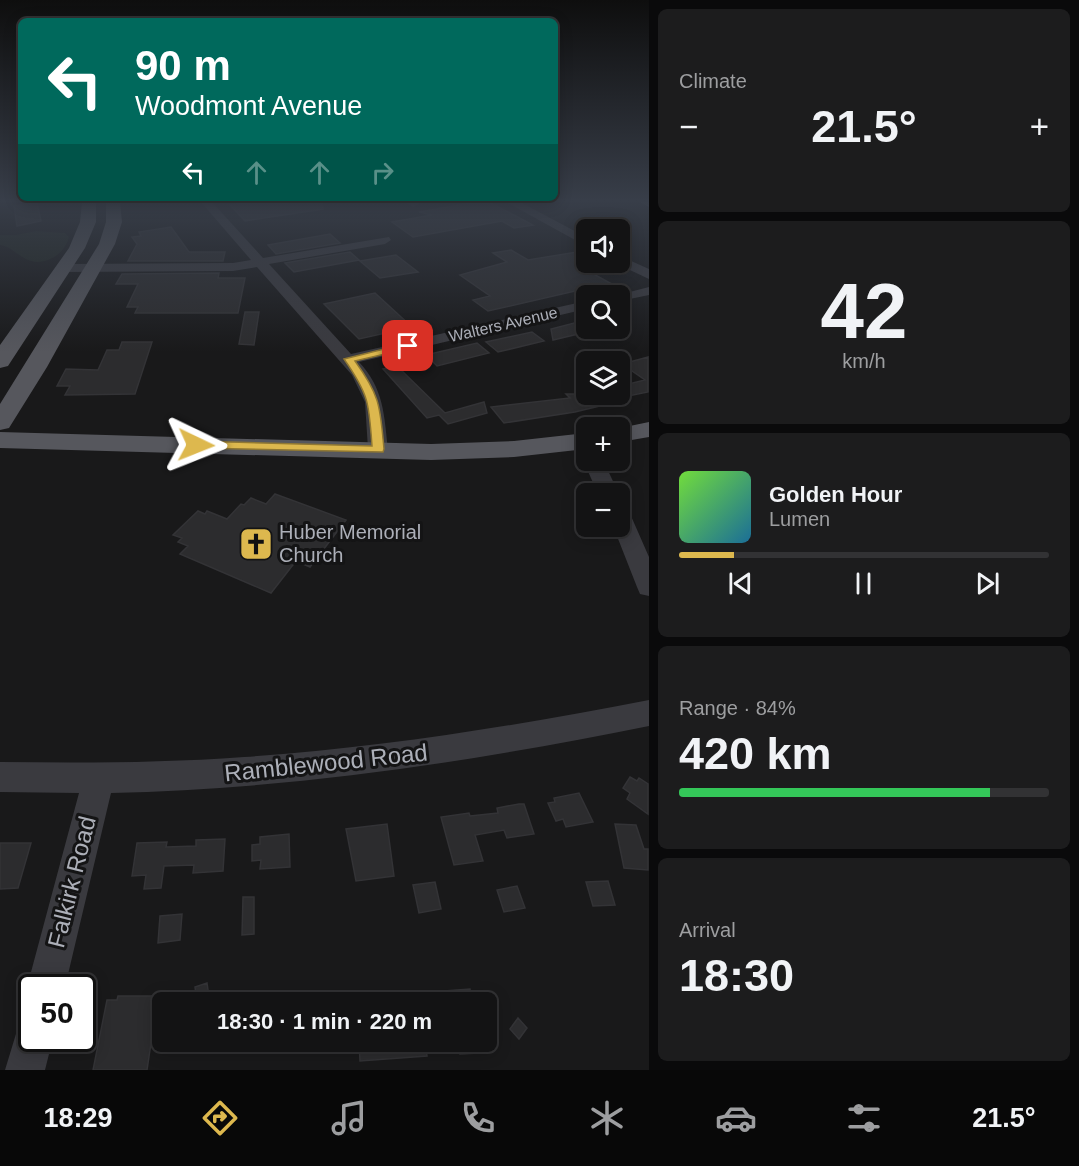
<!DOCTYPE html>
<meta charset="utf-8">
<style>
:root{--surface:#131314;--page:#1c1c1d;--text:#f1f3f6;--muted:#9d9ea0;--line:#323234;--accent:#ddb84e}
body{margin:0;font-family:Arial,sans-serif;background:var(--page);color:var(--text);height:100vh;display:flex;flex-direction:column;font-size:22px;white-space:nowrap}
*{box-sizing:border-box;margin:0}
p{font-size:20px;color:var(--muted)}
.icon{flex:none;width:33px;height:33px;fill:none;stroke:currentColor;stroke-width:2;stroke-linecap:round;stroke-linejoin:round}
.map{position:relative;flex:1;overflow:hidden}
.drawer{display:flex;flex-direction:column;gap:9px;padding:9px;background:#0a0a0b;width:430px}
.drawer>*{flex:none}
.guide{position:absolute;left:18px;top:18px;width:540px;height:183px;border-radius:9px;box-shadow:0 3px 15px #0003,0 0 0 2px var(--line);background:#00695c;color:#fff;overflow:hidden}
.fabs{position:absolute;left:576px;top:219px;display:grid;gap:12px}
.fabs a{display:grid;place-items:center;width:54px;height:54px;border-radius:9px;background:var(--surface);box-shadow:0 3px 15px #0003,0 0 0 2px var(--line);font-size:30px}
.speed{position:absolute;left:18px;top:974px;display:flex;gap:12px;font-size:30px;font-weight:700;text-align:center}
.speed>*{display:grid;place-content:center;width:78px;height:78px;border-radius:50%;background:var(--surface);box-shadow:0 3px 15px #0003,0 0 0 2px var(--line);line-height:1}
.speed .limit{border:3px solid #111;border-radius:9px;background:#fff;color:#111}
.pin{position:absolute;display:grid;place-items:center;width:51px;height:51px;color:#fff;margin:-26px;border-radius:12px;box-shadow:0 3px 9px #0006}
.me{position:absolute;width:66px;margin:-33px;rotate:92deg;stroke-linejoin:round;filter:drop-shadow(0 0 4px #0008)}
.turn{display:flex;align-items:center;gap:21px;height:126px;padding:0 18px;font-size:27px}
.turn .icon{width:78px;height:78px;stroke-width:2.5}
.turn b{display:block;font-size:42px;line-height:51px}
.lanes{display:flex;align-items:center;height:57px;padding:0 18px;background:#0003;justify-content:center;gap:30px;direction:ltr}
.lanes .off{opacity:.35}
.big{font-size:45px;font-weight:800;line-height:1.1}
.drawer .widget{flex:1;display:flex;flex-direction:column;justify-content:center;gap:9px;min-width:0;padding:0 21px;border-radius:9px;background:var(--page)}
.drawer .dial{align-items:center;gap:0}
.dial b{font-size:78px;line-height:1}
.song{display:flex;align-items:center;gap:18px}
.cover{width:72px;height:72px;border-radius:9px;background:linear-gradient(135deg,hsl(100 70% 55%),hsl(200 70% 35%))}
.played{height:6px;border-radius:3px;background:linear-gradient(90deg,var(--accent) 15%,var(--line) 15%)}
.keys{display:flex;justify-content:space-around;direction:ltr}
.heat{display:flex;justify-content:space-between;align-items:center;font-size:33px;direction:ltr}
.charge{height:9px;border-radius:4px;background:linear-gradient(90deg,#34c759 84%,var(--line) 0)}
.trip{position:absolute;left:152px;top:992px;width:345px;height:60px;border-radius:9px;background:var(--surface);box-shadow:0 3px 15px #0003,0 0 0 2px var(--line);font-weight:800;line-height:60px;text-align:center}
.tabs{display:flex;height:96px;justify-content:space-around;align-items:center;background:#080808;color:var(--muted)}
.tabs .icon{width:42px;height:42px}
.tabs .selected{color:var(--accent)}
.tabs b{font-size:27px;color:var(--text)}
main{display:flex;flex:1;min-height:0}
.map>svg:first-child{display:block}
.green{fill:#1f2520}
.building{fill:#2c2c2e;stroke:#333336;stroke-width:1.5}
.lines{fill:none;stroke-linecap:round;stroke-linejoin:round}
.minor{fill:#3a3a3f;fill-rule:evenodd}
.major{fill:#56575d;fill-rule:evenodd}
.route{fill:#ddb84e;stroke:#907833;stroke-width:1.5}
.labels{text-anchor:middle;stroke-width:6;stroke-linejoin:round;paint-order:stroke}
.far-street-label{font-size:16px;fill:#acafb8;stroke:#141415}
.poi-label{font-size:20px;fill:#acafb8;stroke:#141415;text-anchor:start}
.near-street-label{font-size:24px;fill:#acafb8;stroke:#141415}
</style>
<main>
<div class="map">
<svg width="649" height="1070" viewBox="0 0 649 1070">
<rect width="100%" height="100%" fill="#19191a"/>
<!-- green -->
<path class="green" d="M36 231 65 233 69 237C65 255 42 269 24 258 15 253 11 247 0 245V235H16Z"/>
<!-- building -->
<path class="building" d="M252 202H322L323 209 245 221 230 205Z
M477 202H489L533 225 514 228 502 221 413 237 392 222 432 215 419 212Z
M37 203 41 221 17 226 14 206Z
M171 227 189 252H225L223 261H128L137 244 132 237 141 236 139 232Z
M330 234 340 243 276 254 268 245Z
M511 250 528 260 577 252 586 257V270L610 283 488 311 473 300 490 296 460 275 507 262 493 253Z
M350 252 359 260 294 272 285 263Z
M396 255 418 272 380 278 360 261Z
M219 273 218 278H245L238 313H135L138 307H127L138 284H116L122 274Z
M375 293 412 327 359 339 324 304Z
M245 312H259L254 345 239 344Z
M582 321 586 324V328L595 330 553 340 551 329Z
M532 332 544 341 498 352 486 342Z
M122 342H152L135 394 65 395 70 386H57L66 369 98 370 107 350H119Z
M477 343 489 353 437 366 426 355Z
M648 357V392L628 396 629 399 575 412 504 423 491 407 570 398 566 394H620V386L645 380 622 364Z
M397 366 445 413 484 402 487 413 448 424 439 415 427 418 383 369Z
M275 494 346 520 310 567 296 561 271 593 180 554 188 546 178 542 182 538 173 535 198 511 205 514 207 511 227 519 241 504 244 505 251 498 266 504Z
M630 777 637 781 639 778 648 784V814L627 799 630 793 623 788Z
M579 793 593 822 566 827 563 819 556 821 548 803 555 802 554 798Z
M519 804H524L534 834 507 838 504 830 475 835 483 861 454 865 441 817 469 813 470 816 498 813 497 808Z
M387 824 394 876 356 881 346 829Z
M615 824 636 825 644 849H648V870L624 868Z
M289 834 290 867 260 869 261 860 252 861V845L260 844V837Z
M225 839 223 871 193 873 194 865 164 866 161 888 144 889 146 875 132 876 137 843 167 842 166 847 196 846V840Z
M0 843H31L18 888 0 889Z
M608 881 615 905 593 906 586 882Z
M435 882 441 909 419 913 413 885Z
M517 886 525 908 504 912 497 890Z
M243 897H254V934L242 935Z
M182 914 180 940 158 943 160 916Z
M207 983 209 997 197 1002 195 987Z
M470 989 472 1002H431V992Z
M118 996H158L147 1070H93L107 1000H117Z
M518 1018 527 1028 519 1039 510 1029Z
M359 1041H425L427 1056 360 1061Z
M458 1041H476L478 1053 460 1054Z"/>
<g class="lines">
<!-- minor -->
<path class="minor" d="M201 202H212L263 258 389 237 391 240 385 244 269 264 351 354 586 301V309L359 362C384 389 384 414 388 449L385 453H371L368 449 365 402 352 375 257 267 233 271 64 272 57 268 64 264 233 263 251 260Z
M405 202H417L419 204 413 207Z
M506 202H520L586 237V246Z
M620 256 649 269V279L615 263 620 262Z
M649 287V295L620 301V296H614Z
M586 456V460H603L619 494H598L583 460Z
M620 509 628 511 631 516 649 557V596L640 594 637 587 613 526H620Z
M649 700V726C471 762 293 789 111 793L65 987H32V998L27 987 79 793 0 792V762C82 763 163 763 244 757 380 748 515 726 649 700Z
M32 1019V1038H53L45 1070H5L19 1024Z"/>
<!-- major -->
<path class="major" d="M82 202H96V222L85 248 8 366 0 368V345L69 248 80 222Z
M106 202H120L122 222 115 244 47 367 9 428 0 430V404L99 244 106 222Z
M640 202H649V207Z
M649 422V437L620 442V428Z
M0 432 431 444 514 441 586 433V449L514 457 431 460 0 448Z"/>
</g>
<!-- sky -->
<linearGradient id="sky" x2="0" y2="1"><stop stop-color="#0e0e0e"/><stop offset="0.57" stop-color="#383e49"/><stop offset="1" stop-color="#383e49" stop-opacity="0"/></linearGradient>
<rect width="649" height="352" fill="url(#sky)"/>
<!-- route -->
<path class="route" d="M408 343 411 344V348L355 361C381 397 380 407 384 449L383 452 196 448 190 445 196 441 372 446C369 403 369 395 344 359Z"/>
<!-- icons -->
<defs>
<g id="church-square" transform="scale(1.725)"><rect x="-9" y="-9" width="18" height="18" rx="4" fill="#ddb84e" stroke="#141415"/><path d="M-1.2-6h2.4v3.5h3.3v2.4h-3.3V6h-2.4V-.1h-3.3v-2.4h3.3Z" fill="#111"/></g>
</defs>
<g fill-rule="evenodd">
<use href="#church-square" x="256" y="544"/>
</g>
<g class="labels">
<!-- far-street labels -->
<g class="far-street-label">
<text transform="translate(503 324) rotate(-13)" y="6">Walters Avenue</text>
</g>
<!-- poi labels -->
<g class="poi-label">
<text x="279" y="539">Huber Memorial<tspan x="279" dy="23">Church</tspan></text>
</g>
<!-- near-street labels -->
<g class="near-street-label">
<text transform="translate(326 763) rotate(-6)" y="8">Ramblewood Road</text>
<text transform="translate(72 882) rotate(-76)" y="8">Falkirk Road</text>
</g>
</g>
</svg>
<div class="fabs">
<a><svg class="icon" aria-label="sound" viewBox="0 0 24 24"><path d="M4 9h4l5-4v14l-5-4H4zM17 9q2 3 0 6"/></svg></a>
<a><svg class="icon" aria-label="search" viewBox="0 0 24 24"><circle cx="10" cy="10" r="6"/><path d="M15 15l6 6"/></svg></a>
<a><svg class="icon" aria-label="layers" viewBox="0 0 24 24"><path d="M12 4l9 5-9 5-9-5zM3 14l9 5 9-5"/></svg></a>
<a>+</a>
<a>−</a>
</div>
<div class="speed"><div class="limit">50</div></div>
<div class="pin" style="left:408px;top:346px;background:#d93025"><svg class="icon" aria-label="arrive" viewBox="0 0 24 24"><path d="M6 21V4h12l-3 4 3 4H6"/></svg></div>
<svg class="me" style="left:196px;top:445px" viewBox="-20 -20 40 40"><path d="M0-17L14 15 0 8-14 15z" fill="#ddb84e" stroke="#fff" stroke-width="4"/></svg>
<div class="trip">18:30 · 1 min · 220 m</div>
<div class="guide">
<div class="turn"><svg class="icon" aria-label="left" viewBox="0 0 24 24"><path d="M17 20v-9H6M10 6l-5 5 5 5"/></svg><div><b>90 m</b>Woodmont Avenue</div></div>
<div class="lanes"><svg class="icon" aria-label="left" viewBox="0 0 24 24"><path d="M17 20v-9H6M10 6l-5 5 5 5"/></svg><svg class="icon off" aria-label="ahead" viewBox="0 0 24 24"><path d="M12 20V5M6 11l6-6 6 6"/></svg><svg class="icon off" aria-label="ahead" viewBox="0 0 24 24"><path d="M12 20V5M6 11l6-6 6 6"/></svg><svg class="icon off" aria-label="right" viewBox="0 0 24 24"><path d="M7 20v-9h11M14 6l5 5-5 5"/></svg></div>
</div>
</div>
<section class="drawer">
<div class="widget"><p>Climate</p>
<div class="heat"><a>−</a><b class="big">21.5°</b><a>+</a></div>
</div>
<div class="widget dial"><b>42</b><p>km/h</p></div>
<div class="widget">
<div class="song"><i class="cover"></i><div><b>Golden Hour</b><p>Lumen</p></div></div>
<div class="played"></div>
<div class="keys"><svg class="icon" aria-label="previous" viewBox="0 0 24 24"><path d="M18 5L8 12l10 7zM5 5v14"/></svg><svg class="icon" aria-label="pause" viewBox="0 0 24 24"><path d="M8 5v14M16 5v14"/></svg><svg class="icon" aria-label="next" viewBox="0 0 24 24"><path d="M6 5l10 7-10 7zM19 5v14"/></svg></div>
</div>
<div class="widget"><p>Range · 84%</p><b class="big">420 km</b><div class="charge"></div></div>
<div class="widget"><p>Arrival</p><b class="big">18:30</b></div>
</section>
</main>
<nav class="tabs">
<b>18:29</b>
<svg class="icon selected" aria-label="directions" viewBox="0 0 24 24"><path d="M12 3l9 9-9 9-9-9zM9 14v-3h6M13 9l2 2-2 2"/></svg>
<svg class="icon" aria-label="music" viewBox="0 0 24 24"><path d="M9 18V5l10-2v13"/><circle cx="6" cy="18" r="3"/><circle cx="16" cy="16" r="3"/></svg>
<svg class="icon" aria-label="phone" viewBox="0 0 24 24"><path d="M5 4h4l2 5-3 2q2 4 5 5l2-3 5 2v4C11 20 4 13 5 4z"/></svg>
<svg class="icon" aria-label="climate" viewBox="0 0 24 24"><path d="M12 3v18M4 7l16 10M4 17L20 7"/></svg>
<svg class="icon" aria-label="car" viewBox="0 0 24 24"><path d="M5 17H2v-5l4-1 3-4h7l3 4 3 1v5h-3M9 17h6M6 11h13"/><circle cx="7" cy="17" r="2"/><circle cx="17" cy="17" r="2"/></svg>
<svg class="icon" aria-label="filters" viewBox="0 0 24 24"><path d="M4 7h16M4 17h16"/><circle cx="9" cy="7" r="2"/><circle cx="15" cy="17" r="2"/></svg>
<b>21.5°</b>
</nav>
